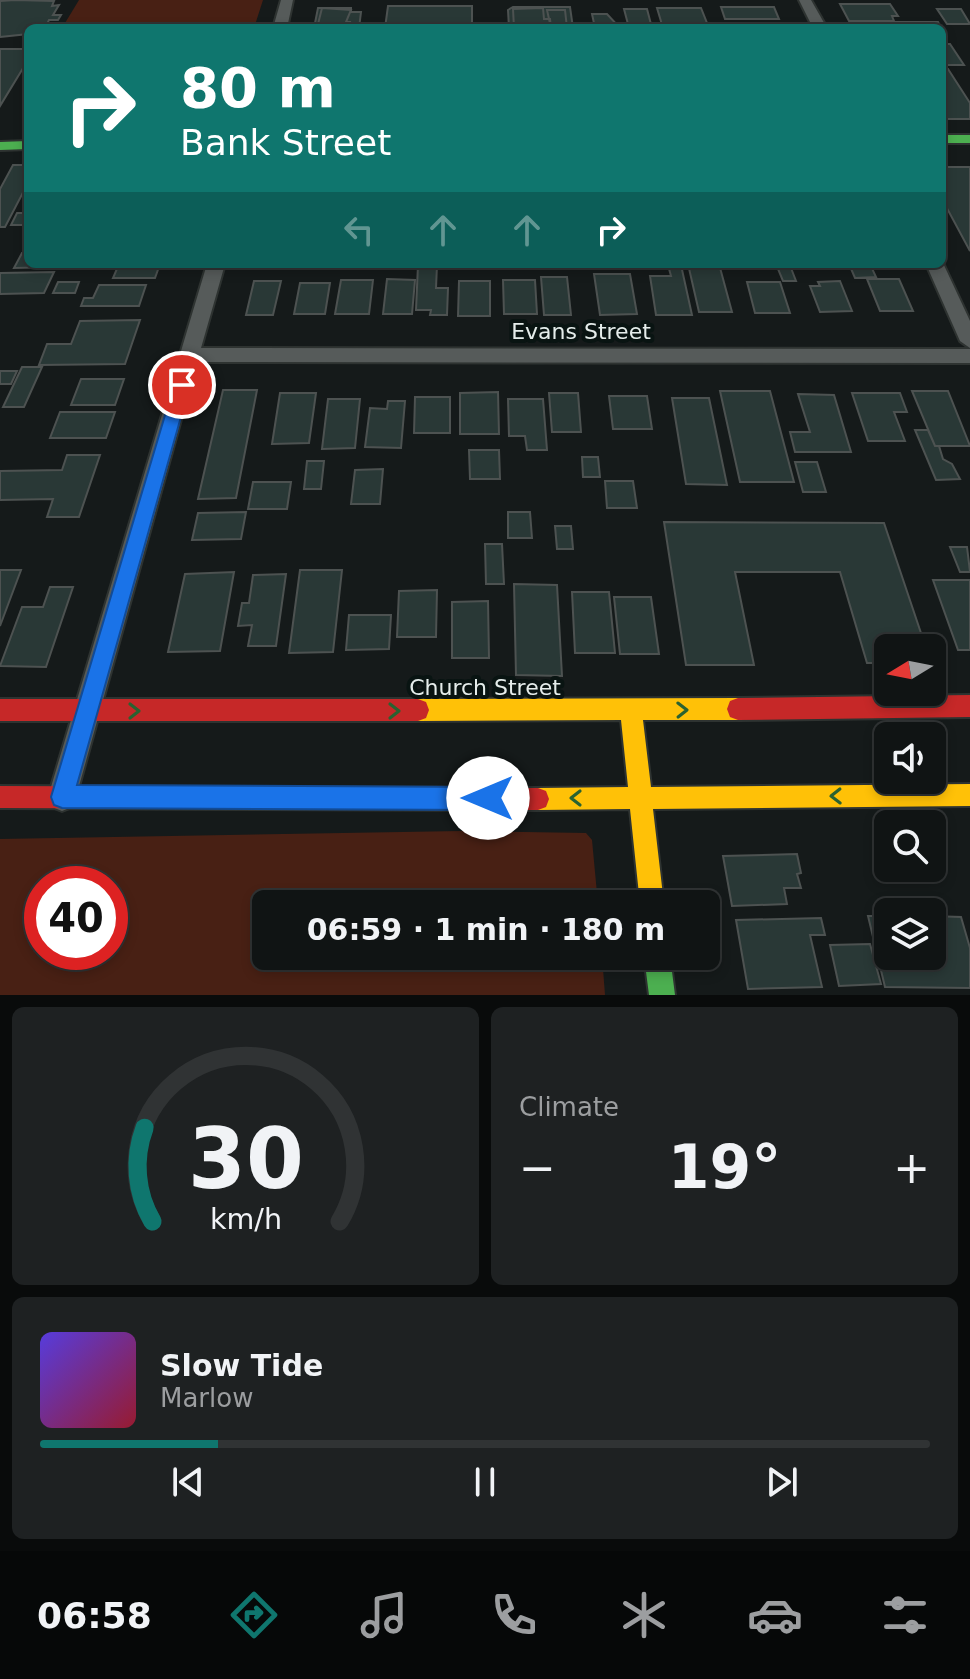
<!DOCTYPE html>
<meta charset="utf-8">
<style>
:root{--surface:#101414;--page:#1e2122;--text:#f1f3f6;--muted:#9c9ea0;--line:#303334;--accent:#0f766e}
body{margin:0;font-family:"DejaVu Sans",sans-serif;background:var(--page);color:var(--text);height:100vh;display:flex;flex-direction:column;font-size:30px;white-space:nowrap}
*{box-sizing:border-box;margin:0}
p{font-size:26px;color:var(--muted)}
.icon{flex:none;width:44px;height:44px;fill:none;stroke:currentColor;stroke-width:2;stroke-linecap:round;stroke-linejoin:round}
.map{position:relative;height:995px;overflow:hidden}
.details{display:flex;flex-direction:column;gap:12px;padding:12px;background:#090b0b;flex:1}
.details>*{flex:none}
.top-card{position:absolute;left:24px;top:24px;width:922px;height:244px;border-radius:12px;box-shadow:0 4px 12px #0003,0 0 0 2px var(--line);background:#0f766e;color:#fff;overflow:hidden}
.needle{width:52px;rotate:260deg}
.controls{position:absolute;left:874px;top:634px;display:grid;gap:16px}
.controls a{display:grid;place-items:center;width:72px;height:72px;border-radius:12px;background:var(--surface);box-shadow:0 4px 12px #0003,0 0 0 2px var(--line);font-size:40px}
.speed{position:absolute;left:24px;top:866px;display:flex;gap:16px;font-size:40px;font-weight:700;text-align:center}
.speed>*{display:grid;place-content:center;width:104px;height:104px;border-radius:50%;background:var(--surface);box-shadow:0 4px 12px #0003,0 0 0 2px var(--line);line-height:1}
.speed .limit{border:12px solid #d22;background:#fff;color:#111}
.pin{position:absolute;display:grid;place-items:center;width:68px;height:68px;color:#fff;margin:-34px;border:4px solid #fff;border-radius:50%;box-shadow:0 2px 8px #0007}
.me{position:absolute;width:88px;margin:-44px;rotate:270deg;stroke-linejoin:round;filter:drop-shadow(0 0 6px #0008)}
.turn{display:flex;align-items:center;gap:28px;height:168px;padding:0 24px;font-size:36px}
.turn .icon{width:104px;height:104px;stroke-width:2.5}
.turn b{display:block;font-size:56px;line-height:68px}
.lanes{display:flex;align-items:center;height:76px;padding:0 24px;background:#0003;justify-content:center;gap:40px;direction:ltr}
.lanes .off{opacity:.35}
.big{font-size:60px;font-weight:700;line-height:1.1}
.details .widget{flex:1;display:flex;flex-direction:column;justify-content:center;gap:12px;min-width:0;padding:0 28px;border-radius:12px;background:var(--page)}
.details .dial{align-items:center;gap:0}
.dial svg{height:208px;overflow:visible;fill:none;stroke:var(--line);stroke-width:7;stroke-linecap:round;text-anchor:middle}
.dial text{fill:var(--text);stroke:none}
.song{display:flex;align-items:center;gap:24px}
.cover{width:96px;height:96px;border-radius:12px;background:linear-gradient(135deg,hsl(250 70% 55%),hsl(350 70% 35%))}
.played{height:8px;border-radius:4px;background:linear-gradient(90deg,var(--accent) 20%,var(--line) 20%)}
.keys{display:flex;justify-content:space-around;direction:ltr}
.heat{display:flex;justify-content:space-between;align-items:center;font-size:44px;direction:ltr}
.details .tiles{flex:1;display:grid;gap:12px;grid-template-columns:1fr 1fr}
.widget:last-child{grid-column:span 2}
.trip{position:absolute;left:252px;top:890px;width:468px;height:80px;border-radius:12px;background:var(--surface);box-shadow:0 4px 12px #0003,0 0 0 2px var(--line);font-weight:700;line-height:80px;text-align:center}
.menu{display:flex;height:128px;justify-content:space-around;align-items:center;background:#060808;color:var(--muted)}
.menu .icon{width:56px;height:56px}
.menu .active{color:var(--accent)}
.menu b{font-size:36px;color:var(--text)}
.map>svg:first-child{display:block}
.green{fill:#482014;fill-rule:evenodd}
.building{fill:#293836;stroke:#4d5251;stroke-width:2}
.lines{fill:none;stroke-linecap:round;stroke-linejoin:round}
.street-casing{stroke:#2e3331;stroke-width:4}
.fast-casing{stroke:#2e3331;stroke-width:4}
.slow-casing{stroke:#2e3331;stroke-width:4}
.jam-casing{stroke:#2e3331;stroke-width:4}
.street{fill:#565b5a;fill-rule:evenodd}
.fast{fill:#4caf50;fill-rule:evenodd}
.slow{fill:#ffc107;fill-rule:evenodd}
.jam{fill:#c62828;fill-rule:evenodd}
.oneway{stroke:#2a6231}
.route{fill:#1a73e8;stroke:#114b97;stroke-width:2}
.labels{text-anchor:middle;stroke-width:8;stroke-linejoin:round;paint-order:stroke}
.street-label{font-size:22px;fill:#e5edeb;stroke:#091412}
</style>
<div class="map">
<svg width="970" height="995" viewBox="0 0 970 995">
<rect width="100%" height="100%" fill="#151a1a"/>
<!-- green -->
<path class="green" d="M79 0H263L254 28H62Z
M461 831 586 833 592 840 598 904H266V956H602L605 995H0V839ZM42 884H110V952H42Z"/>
<!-- building -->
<path class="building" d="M15 0 54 1 52 6 59 5 53 15H61L58 20H49L45 28H28V34L0 37V1Z
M840 4H890L898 16H892L894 21H849Z
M388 6H472V28H385Z
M513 7H570L573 28H509L508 10Z
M721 7H774L779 19H725Z
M318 8H351V12H361L359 28H314Z
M322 8 351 10 346 22H350L349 28H317Z
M543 8 544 19H550L551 28H514L513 9Z
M657 8H701L709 28H663Z
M624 9H647L652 28H629Z
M937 9H961L970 24H947Z
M547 10H565L567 28H551Z
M592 14H607L620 28H595Z
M863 22H938L941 28H867Z
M942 44H950L964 65H942Z
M0 49H28V60L0 106Z
M942 69H948L970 103V119H942Z
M13 165H28V183L5 227H0V189Z
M942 167H970V251L942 199Z
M17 213H28V225H11Z
M22 253H28V264H58L57 267 14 268Z
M119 264H160L155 278H113Z
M688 264H719L732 312H699Z
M849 264H870L876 277 855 278Z
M418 265H437L436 288H448L447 315H430L431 310H416Z
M668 265H681L692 315H656L650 276H671Z
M791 268 796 281H783L778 269Z
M54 272 44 293 0 294V273Z
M594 274H630L637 314 600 315Z
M541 277H567L571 315H544Z
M387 279 415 280 412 314H383Z
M867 279H899L913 311H880Z
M341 280H373L369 314H335Z
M503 280H535L537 314H504Z
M254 281H281L273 315H246Z
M459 281H490V316H458Z
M840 281 852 311 820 312 810 286H820L818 282Z
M58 282H79L75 293H53Z
M747 282H780L790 313H755Z
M300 283H330L325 314H294Z
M99 285H146L139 306H81L84 298H93Z
M140 320 125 364 39 365 47 344H71L80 321Z
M22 367H42L24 407H3Z
M0 371H17L11 384H0Z
M81 379H124L115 405H71Z
M223 390H257L236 498 198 499Z
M720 391H770L794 482H740Z
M912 391H948L970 446H935Z
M498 392 499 434H460V393Z
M280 393H316L309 443 272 444Z
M549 393H578L581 432H552Z
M852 393H900L907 412H894L905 441H868Z
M798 394 834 395 851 452H795L790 432H810Z
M609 396H647L652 429H613Z
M415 397H450V433H414Z
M672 398H709L727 485 686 484Z
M328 399H360L355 448 322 449Z
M508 399H543L547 450H527L525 436H509Z
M388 401H405L401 448 365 447 370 408 387 409Z
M60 412H115L106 438H50Z
M915 430H928L935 446H939L943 459 952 464 960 479 936 480Z
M469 450H499L500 479H470Z
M67 455H100L79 517H47L53 499 0 500V471L62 470Z
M582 457H598L600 477H583Z
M307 461H324L321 489H304Z
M795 462H817L826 492H803Z
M383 469 380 504H351L355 470Z
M605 481H633L637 508H607Z
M253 482H291L287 509H248Z
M246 512 241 539 192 540 198 513Z
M508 512H530L532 538H508Z
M664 522 884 523 926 648H888V663H867L840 572H735L754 665H686Z
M555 526H571L573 549H557Z
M485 544H502L504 584H486Z
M950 547H967L970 572H960Z
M0 570H21L0 626Z
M300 570H342L333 652 289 653Z
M234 572 220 651 168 652 185 574Z
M286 574 276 646H248L252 625 238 626 242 603H249L253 575Z
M933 580H970V650H958Z
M514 584 557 585 562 676 516 675Z
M50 587H73L46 667 0 666 22 607H43Z
M437 590 436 637H397L399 591Z
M572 592H609L615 653H575Z
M614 597H651L659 654H620Z
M488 601 489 658H452V602Z
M349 615H391L389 649 346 650Z
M797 854 801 873 797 874 801 888H784L787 904 732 906 723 856Z
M868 916H888V956H932V916L961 917 970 948V988L885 987Z
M821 918 825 935H810L822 987 748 989 736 920Z
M870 944 881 984 839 986 830 945Z"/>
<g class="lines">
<!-- street casing -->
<g class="street-casing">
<path id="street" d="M281 0H293L287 28H273Z
M799 0H811L827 28H813Z
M942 261 970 321V348L960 341 926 264H942Z
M207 264H225L201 348 970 349V363L197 362 76 797 72 807 62 811 52 807 48 797Z"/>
</g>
<!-- fast casing -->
<g class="fast-casing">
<path id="fast" d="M942 135H970V143H942Z
M28 141V149L0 150V142Z
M644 956H670L675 995H649Z"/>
</g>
<!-- slow casing -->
<g class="slow-casing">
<path id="slow" d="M738 698 746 701 749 709 746 717 738 720H643L651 787 970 784V806L653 809 664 904H640L630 809 538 810 530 807 527 799 530 791 538 788 628 787 621 720 418 721 410 718 407 710 410 702 418 699Z"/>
</g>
<!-- jam casing -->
<g class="jam-casing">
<path id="jam" d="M970 695V717L738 720 730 717 727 709 730 701 738 698Z
M0 699H418L426 702 429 710 426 718 418 721H0Z
M0 786 538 788 546 791 549 799 546 807 538 810 0 808Z"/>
</g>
<!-- street -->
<use href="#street" class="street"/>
<!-- fast -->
<use href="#fast" class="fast"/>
<!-- slow -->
<use href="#slow" class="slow"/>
<!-- jam -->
<use href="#jam" class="jam"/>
</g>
<!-- one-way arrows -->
<defs><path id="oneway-chevron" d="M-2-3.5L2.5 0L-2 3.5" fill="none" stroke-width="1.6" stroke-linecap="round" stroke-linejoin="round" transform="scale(2)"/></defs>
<g class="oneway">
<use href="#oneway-chevron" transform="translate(682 710) rotate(-1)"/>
<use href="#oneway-chevron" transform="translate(134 711)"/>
<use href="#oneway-chevron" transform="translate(394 711)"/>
<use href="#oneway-chevron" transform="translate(836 796) rotate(179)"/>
<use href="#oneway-chevron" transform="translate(576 798) rotate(-180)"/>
</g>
<!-- route -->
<path class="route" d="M182 378 190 385 77 785 488 787 496 790 499 798 496 806 488 810 62 808 54 805 51 797 174 385Z"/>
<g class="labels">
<!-- street labels -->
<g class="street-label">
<text x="581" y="339">Evans Street</text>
<text x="485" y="695">Church Street</text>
</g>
</g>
</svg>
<div class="controls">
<a><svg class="needle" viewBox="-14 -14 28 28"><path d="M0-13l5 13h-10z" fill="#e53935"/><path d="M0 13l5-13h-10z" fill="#9c9ea0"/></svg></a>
<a><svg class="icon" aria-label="sound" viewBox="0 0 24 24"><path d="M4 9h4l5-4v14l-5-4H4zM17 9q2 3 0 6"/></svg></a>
<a><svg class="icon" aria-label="search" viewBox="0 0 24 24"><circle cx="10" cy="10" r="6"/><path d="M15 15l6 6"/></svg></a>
<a><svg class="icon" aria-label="layers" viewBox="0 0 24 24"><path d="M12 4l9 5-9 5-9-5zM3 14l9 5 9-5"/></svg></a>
</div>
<div class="speed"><div class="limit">40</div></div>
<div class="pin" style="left:182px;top:385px;background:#d93025"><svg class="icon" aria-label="arrive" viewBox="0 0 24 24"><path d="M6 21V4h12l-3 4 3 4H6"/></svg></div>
<svg class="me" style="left:488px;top:798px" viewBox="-20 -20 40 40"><circle r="19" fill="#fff"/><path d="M0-13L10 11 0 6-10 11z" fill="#1a73e8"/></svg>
<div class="trip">06:59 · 1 min · 180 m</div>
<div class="top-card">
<div class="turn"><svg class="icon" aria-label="right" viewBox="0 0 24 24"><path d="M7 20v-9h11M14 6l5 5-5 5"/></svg><div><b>80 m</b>Bank Street</div></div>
<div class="lanes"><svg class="icon off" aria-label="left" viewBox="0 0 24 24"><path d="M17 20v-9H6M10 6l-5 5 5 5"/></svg><svg class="icon off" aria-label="ahead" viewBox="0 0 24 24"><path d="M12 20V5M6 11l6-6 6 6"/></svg><svg class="icon off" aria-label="ahead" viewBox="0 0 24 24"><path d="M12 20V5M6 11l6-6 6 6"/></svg><svg class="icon" aria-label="right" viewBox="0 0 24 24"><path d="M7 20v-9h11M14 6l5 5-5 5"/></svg></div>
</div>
</div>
<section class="details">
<div class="tiles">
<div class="widget dial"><svg viewBox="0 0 100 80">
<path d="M14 69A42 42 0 1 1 86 69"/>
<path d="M14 69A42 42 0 0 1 11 33" stroke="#0f766e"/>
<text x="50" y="56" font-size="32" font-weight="700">30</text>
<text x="50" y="72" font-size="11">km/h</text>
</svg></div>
<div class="widget"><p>Climate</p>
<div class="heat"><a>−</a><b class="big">19°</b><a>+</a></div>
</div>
<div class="widget">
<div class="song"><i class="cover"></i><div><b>Slow Tide</b><p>Marlow</p></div></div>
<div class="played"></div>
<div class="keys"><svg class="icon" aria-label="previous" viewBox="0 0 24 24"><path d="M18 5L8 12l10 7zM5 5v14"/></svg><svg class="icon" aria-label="pause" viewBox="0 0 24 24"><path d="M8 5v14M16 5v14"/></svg><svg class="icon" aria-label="next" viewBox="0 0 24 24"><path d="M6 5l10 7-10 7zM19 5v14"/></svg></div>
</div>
</div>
</section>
<nav class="menu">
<b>06:58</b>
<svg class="icon active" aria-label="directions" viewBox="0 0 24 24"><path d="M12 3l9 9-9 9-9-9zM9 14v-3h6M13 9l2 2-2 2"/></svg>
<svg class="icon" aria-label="music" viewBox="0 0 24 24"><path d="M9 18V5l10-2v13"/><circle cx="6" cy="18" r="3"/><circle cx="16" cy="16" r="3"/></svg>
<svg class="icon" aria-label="phone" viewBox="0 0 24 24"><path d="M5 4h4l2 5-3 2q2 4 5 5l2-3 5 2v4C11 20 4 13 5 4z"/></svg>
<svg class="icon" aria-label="climate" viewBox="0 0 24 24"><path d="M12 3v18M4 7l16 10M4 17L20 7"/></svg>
<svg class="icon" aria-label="car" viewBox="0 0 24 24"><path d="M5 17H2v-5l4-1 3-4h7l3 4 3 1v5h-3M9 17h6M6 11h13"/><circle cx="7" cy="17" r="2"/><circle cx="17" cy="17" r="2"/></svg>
<svg class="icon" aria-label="filters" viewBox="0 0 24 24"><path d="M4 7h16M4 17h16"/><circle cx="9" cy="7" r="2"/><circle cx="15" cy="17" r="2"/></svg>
</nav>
